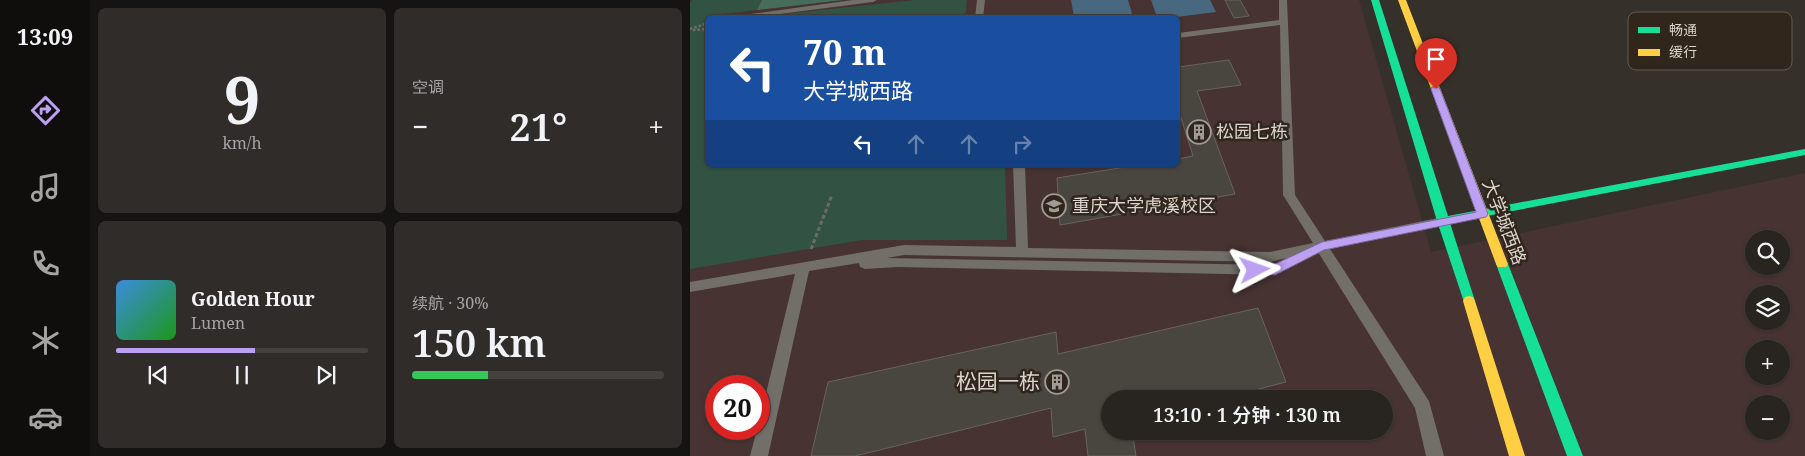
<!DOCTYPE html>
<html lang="zh">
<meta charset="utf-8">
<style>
:root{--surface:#282420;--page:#302c29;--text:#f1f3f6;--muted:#a5a4a5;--line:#44413e;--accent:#bca0f2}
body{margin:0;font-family:"Noto Serif","Noto Sans SC",serif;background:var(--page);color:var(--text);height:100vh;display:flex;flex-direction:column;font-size:19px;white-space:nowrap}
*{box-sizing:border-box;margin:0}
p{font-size:16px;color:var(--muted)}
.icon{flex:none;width:28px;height:28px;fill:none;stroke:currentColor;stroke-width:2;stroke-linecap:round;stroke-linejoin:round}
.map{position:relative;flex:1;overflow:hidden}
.sheet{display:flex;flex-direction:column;gap:8px;padding:8px;background:#161412;width:600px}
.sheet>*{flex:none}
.hud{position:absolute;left:15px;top:15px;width:475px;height:152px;border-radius:8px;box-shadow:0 1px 4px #0004,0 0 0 1px var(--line);background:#1a4fa0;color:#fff;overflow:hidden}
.buttons{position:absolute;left:1055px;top:230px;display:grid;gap:10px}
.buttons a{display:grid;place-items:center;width:45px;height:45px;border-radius:50%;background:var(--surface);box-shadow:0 1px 4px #0004,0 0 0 1px var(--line);font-size:25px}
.speed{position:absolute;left:15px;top:375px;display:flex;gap:10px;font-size:25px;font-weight:700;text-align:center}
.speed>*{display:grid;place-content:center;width:65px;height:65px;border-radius:50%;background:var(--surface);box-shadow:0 1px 4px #0004,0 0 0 1px var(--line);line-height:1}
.speed .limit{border:8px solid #d22;background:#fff;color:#111}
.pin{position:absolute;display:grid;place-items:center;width:42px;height:42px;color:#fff;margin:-51px -21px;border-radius:50% 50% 50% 0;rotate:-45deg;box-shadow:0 0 5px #0007}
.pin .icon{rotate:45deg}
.me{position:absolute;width:55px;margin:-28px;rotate:86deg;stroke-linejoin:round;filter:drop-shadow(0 0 4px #0008)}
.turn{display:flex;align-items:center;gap:18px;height:105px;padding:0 15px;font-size:22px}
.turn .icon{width:65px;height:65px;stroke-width:2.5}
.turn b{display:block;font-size:35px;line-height:42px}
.lanes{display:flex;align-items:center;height:48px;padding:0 15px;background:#0003;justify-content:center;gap:25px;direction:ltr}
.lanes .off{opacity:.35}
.big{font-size:38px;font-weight:600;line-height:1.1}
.sheet .card{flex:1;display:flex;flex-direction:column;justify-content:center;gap:8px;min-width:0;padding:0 18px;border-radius:8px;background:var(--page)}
.sheet .dial{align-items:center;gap:0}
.dial b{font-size:65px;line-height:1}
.song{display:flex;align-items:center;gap:15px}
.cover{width:60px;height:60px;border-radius:8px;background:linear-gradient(135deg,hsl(210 70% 55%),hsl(120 70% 35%))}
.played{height:5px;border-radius:2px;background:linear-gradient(90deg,var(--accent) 55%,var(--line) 55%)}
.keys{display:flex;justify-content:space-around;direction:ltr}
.heat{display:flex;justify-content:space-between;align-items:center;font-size:28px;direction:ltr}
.charge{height:8px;border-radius:4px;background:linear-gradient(90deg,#34c759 30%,var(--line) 0)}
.sheet .tiles{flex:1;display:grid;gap:8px;grid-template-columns:repeat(2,1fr)}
.trip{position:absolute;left:411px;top:390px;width:292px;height:50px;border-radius:25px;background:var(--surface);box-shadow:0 1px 4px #0004,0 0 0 1px var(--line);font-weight:600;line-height:50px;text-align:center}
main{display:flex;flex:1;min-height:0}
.tabs{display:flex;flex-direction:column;width:90px;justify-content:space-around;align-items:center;background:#100e0d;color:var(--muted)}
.tabs .icon{width:35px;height:35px}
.tabs .current{color:var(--accent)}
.tabs b{font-size:22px;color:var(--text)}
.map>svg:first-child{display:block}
.education{fill:#463332;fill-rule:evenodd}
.green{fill:#325343}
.forest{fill:#476d5a}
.water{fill:#48687f}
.building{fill:#49453f;stroke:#69635e}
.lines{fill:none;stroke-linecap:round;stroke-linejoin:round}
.path-far1{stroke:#6e6b66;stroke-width:2.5;stroke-dasharray:2.5 2;stroke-linecap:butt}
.path{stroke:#6e6b66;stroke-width:3;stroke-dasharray:4 2.5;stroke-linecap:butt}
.lane{fill:#726e68;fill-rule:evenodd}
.fast{fill:#16e098;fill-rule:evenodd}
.slow{fill:#ffcf43;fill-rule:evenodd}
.route{fill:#bca0f2;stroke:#7a689d}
.labels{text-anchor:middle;stroke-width:5;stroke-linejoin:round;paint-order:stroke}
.poi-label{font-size:18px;fill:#dad4cd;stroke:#30261c;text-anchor:start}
.street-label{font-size:18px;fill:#dad4cd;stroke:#30261c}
.near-poi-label{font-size:21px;fill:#dad4cd;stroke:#30261c;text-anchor:end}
.key{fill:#30261c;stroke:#635a51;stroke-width:1}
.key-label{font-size:14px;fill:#dad4cd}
</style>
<main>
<nav class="tabs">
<b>13:09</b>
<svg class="icon current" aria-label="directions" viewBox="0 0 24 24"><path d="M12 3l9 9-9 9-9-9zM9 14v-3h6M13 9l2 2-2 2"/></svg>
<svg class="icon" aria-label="music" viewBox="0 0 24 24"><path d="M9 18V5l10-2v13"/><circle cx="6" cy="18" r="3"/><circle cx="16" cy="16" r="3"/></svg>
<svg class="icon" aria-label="phone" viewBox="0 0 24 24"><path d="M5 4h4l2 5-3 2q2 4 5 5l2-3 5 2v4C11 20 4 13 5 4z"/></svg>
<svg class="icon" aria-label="climate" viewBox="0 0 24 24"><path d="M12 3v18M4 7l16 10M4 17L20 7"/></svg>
<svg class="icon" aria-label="car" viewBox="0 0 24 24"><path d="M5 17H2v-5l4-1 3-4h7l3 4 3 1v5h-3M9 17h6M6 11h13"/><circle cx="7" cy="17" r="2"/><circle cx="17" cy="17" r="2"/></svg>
</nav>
<section class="sheet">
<div class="tiles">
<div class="card dial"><b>9</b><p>km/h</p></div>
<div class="card"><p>空调</p>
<div class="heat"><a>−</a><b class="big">21°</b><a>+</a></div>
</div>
<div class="card">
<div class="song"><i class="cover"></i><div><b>Golden Hour</b><p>Lumen</p></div></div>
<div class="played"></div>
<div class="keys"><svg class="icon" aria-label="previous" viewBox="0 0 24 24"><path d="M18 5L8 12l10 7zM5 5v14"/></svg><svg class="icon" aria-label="pause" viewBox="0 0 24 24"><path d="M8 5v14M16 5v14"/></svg><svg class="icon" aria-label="next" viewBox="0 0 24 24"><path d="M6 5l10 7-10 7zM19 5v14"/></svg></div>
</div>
<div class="card"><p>续航 · 30%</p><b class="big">150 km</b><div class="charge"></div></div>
</div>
</section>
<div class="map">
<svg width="1115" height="456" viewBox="0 0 1115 456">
<rect width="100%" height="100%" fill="#36302a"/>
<!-- education -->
<path class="education" d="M0 0H669L741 252 1115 173V456H0ZM18 18H488V165H18ZM1064 239H1091V266H1064ZM1064 294H1091V321H1064ZM1064 349H1091V376H1064ZM26 386H69V429H26ZM420 399H695V431H420ZM1064 404H1091V431H1064Z"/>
<!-- green -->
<path class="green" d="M2 0H72L67 10 33 14 30 17 18 18V165H315L317 240H172L0 269V3Z
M225 0H277L275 17H64Z"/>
<!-- forest -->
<path class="forest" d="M72 0H153L67 10Z"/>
<!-- water -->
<path class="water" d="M381 0H438L443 17H384Z
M461 0H520L526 12 486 17H467Z"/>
<!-- building -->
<path class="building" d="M535 0H550L559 16 544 18Z
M539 60 551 85 507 91 545 194 370 225 367 178 448 165H488V159L503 156 488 108V67Z
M568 308 596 382 530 399H420V431H442L446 456H398L395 429 363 437 361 408 165 456H121L138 382 366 332 368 354Z"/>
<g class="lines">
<!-- path-far1 -->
<path class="path-far1" d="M0 29 18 23
M3 30 18 29"/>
<!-- path -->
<path class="path" d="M121 249 142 195"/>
<!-- lane -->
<path class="lane" d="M163 0H187L183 2 59 18H31Z
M287 0H295L293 18H285Z
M589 0H597L605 195 635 241 753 217 759 221 753 225 640 249 739 401 754 456H736L725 408 628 252 622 253 621 257 585 275 208 267 175 269 170 267 169 263 119 271 78 456H60L67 429H69V422L105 274 0 292V282L214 245 326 247 323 165H335L338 248 580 252 623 243 593 195 590 25 488 38V33L589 20ZM214 255 580 262 596 258 583 265 197 258Z"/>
<!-- fast -->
<path class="fast" d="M681 0H689L758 216 1115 149V155L760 223 785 301 783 305 779 306 775 305 747 221Z
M812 260 816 261 818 264 893 456H877L806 264 808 261Z"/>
<!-- slow -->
<path class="slow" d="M708 0H716L818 264 816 267H808L806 264Z
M779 296 783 297 785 301 835 456H819L773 301 775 297Z"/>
</g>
<!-- route -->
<path class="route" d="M742 87H749L750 89 798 214 796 217 634 250 585 275 560 273 559 270 560 266 583 265 632 242 786 212 741 89Z"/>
<!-- icons -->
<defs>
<g id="building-ring" transform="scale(1.25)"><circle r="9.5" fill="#30261c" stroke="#a19b94" stroke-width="1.5"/><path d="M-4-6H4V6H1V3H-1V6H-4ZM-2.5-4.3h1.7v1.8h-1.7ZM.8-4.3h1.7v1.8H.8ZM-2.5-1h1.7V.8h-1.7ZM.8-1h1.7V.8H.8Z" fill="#a19b94"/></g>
<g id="university-ring" transform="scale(1.25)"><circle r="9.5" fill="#30261c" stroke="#a19b94" stroke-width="1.5"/><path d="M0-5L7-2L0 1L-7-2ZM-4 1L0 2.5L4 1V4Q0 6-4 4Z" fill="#a19b94"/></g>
</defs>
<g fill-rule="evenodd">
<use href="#building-ring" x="509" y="132"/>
<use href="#university-ring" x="364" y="206"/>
<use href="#building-ring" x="367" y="382"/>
</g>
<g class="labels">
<!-- poi labels -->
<g class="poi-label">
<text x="526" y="138">松园七栋</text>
<text x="382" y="212">重庆大学虎溪校区</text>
</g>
<!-- street labels -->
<g class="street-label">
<text transform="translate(814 222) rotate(69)" y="6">大学城西路</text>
</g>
<!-- near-poi labels -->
<g class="near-poi-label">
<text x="350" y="389">松园一栋</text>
</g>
</g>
<!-- legend -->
<rect x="938" y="12" width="164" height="58" rx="8" class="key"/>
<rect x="948" y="27" width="22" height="6" fill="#16e098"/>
<rect x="948" y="49" width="22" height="7" fill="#ffcf43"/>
<g class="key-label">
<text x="979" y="35">畅通</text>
<text x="979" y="57">缓行</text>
</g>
</svg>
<div class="buttons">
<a><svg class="icon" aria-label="search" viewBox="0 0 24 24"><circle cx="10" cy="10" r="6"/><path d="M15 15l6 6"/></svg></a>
<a><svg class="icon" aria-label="layers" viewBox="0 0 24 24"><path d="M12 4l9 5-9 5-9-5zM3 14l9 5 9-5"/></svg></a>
<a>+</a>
<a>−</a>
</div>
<div class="speed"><div class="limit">20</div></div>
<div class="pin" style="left:746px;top:89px;background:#d93025"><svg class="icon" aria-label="arrive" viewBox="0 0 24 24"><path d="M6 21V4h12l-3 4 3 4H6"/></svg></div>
<svg class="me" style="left:565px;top:270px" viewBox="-20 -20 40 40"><path d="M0-17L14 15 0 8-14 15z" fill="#bca0f2" stroke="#fff" stroke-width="4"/></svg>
<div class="trip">13:10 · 1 分钟 · 130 m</div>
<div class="hud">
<div class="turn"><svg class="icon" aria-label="left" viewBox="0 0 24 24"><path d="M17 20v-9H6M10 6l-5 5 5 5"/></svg><div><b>70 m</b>大学城西路</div></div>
<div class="lanes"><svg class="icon" aria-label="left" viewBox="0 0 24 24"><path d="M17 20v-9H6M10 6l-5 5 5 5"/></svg><svg class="icon off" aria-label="ahead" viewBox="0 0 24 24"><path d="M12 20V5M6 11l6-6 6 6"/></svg><svg class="icon off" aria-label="ahead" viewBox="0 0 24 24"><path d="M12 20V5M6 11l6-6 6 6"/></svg><svg class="icon off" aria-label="right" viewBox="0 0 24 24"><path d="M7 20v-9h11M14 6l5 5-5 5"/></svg></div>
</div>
</div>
</main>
